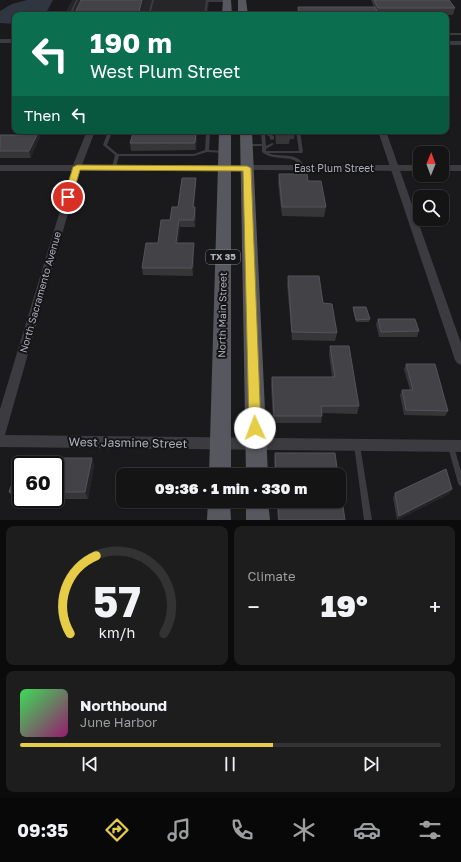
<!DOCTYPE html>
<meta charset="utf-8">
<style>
:root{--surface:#141415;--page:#1d1d1e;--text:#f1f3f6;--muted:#9d9ea0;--line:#333334;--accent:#e6cc47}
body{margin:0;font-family:"Golos Text",sans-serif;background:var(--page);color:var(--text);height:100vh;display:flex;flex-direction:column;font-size:15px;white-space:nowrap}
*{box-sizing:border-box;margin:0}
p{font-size:13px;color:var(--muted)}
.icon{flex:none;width:22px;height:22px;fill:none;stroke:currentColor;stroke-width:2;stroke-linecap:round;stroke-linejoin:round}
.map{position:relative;height:520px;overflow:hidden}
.panel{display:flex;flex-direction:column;gap:6px;padding:6px;background:#0b0b0c;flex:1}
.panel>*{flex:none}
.top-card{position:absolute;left:12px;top:12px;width:437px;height:122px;border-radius:8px;box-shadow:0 1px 3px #0004,0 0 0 1px var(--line);background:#0b6e4f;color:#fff;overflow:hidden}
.needle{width:26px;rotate:1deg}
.fabs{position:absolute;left:413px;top:146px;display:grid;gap:8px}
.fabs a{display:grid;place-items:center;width:36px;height:36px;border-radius:8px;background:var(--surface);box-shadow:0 1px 3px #0004,0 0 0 1px var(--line);font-size:20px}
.speed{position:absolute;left:12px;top:456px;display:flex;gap:8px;font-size:20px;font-weight:700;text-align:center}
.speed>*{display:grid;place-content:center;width:52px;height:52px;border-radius:50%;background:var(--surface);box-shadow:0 1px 3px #0004,0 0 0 1px var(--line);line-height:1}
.speed .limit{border:2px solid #111;border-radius:6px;background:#fff;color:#111}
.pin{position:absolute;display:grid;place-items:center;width:34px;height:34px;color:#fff;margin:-17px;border:2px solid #fff;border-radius:50%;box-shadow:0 1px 4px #0007}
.me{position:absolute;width:44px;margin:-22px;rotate:358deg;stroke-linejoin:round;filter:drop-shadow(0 0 3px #0008)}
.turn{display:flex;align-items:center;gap:14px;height:84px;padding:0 12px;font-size:18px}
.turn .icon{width:52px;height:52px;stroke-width:2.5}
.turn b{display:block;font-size:28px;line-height:34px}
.then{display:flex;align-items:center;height:38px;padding:0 12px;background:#0003;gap:8px;font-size:15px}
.big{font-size:30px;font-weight:800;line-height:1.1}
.panel .card{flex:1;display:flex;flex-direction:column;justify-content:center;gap:6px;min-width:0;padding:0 14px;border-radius:8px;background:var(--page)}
.panel .dial{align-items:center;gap:0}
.dial svg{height:104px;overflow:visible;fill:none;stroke:var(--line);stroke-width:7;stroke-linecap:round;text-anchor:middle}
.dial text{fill:var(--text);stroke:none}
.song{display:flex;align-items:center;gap:12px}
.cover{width:48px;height:48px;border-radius:6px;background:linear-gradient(135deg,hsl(130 70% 55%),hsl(320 70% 35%))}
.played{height:4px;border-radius:2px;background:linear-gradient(90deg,var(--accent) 60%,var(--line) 60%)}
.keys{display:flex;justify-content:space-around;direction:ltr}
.heat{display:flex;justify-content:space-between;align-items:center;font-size:22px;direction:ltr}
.panel .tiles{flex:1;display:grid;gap:6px;grid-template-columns:1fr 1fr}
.card:last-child{grid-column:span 2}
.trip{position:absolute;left:116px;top:468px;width:230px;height:40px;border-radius:8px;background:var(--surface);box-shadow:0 1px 3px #0004,0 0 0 1px var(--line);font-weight:800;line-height:40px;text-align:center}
.dock{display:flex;height:64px;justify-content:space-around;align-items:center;background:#080808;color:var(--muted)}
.dock .icon{width:28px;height:28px}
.dock .selected{color:var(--accent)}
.dock b{font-size:18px;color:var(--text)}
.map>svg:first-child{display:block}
.built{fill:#262629}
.water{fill:#30363f}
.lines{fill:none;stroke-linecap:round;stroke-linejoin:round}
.service{fill:#3b3b40;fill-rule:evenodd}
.minor{fill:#3b3b40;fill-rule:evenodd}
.tertiary{fill:#3b3b40;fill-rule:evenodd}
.primary{fill:#57575f;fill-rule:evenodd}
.wall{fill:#363639}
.shaded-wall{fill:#252527}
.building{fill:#434347;stroke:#535459}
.route{fill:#e6cc47;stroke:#96852e}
.labels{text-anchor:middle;stroke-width:4;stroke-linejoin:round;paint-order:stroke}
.shield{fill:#151517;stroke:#7f8189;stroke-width:1}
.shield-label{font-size:9px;font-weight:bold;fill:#adafba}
.street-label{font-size:10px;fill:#adafba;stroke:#151517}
.near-street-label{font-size:12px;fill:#adafba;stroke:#151517}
</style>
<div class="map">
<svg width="461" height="520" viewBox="0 0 461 520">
<rect width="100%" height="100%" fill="#1a1a1c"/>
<!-- built -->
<path class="built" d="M72 0H209L208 15H64Z"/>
<!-- water -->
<path class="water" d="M27 0H53L45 15H15V24L0 23V11L12 4Z"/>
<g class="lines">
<!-- service -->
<path class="service" d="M76 0H78L71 15H69Z
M152 0H154L150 15H148Z
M206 0H227L228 1 227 2H208L206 15H204Z
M446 33H461V35H446Z
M132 131 224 132H225V134H210L209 150 224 151 226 152 224 153 207 152 194 156H119L116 167 114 168H113L112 167 115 155 103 145 107 134 109 133ZM134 133 206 134 205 150 194 154H118L107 145 111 135Z
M259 131H264L274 136V139L272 140 270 139V137L265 134 266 146 272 143 274 144 266 149V151H299L296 131H300L303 152 302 153H268C280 158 300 151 304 167L303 168H301C295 152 275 163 262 152V146H247V144H262L261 133Z
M357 442 359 443 360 445 372 520H364L354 445 355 443Z
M451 444 453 445 454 447 461 471V486L459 485 458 483 448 447 449 445Z"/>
<!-- minor -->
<path class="minor" d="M87 131H95L82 165H247L251 168 247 171H80L5 435 461 440V452L0 447V409L72 171H0V165H73Z
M378 131H386L461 343V365L457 363 455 360Z"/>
<!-- tertiary -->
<path class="tertiary" d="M0 39H15V43H0Z
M446 41H461V45H446Z
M247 165H420V171L243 170 242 168 243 166Z
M442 165H461V171H442Z"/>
<!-- primary -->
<path class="primary" d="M223 0H231L232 15H222Z
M238 0H246L248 15H238Z
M219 131H231V475H209Z
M240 131H252L268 475H246Z
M208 501H230L231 520H207Z
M246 501H268L270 520H246Z"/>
</g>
<!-- wall -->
<path class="wall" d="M371 0H449L455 8 453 15 378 14 379 15H297L298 7H374Z
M25 131 31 158H0V135H24Z
M180 131H197L196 150 131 151 130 143 179 133Z
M275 131H295L294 139H290L289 144H276Z
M279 174 308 181 326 207 324 217 282 216 278 183Z
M196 178V185L194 207H195L196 215 195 227H180L178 243H194V251L193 276 143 275 142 268 158 243 170 220Z
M288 276 323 303 337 333 335 341 292 340 287 284Z
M353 307 370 319 369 322H356L353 310Z
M378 319 419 331 417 337H379L376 324Z
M330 346 359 406 357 414 322 413V416L321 423H273L271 384 272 377H332L329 354Z
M406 364 448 411 445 416 404 415 400 395 402 390H410L404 369Z
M275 453 338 475H275L274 462Z
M92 458 94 466 88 499H55V465Z
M21 473V495H11L9 492Z
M452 489 449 494 397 520 393 498 395 493Z
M276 501H339L345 520H278Z"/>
<!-- shaded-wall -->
<path class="shaded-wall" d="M142 0H145L141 15H138Z
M39 131H43L31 158 29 151Z
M196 131 197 135 196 150 195 143Z
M196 178V185L193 215V207Z
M195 207 196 215 195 227 194 220Z
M179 220 180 227 177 251 176 243Z
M194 243V251L193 276 192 268Z
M92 458 94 466 88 499 85 492Z
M21 487V495L19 493Z
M452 489 449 494 397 520 399 516Z"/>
<!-- building -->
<path class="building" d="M81 0H142L138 15H74Z
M374 0H449L455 8H378Z
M298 7H375L379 15H299Z
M25 131H39L29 151H0V135H24Z
M180 131H196L195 143H130L133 133H179Z
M277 131H290V134H277Z
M279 174H307L308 181H321L326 207H282Z
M182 178H196L193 207H195L194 220H179L176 243H194L192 268H142L146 243H158L161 220H170L172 207H178Z
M288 276H319L323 303 332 304 337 333 292 332Z
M353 307H366L370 319 356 320Z
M378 319H415L419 331 381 332Z
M330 346H349L359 406H321L322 416H274L272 377H335Z
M406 364H435L448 411 406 410 402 390H413Z
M275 453H335L338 475H276Z
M53 458H92L85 492H55V465H52Z
M446 469 452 489 399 516 395 493Z
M16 473H21V487L19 493 9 492Z
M339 480 345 520H279L278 501H339Z"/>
<!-- route -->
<path class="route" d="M77 165 247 166 251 168 261 428 259 432 255 433 251 432 249 428 243 171 80 170 72 197 71 198H65L64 197 73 167Z"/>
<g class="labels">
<!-- shield labels -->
<rect class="shield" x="206" y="250" width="34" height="14" rx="3"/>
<g class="shield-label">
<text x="223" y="260">TX 35</text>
</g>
<!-- street labels -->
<g class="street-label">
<text x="334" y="172">East Plum Street</text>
<text transform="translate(40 292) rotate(-74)" y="4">North Sacramento Avenue</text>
<text transform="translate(222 315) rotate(-89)" y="4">North Main Street</text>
</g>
<!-- near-street labels -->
<g class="near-street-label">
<text transform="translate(128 443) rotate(1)" y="4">West Jasmine Street</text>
</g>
</g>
</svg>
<div class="fabs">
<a><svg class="needle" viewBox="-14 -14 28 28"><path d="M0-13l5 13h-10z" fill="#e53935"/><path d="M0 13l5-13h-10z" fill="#9d9ea0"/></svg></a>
<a><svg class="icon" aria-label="search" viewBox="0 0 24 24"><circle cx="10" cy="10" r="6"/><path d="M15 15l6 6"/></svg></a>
</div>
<div class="speed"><div class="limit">60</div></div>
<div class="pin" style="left:68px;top:197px;background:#d93025"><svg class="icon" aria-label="arrive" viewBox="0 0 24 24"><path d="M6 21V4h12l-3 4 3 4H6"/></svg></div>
<svg class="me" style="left:255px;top:428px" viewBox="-20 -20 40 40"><circle r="19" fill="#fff"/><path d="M0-13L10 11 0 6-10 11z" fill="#e6cc47"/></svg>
<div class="trip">09:36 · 1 min · 330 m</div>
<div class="top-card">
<div class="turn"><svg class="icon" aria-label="left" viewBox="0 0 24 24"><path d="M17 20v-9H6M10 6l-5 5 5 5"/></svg><div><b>190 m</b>West Plum Street</div></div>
<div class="then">Then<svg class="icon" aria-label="left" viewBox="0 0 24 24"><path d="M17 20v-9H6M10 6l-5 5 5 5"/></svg></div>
</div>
</div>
<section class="panel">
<div class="tiles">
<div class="card dial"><svg viewBox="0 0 100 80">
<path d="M14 69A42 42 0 1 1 86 69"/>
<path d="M14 69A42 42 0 0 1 34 9" stroke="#e6cc47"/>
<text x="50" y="56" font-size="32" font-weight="700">57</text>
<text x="50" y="72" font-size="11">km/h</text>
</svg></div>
<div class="card"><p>Climate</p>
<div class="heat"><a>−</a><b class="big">19°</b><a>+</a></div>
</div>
<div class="card">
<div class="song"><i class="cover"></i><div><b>Northbound</b><p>June Harbor</p></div></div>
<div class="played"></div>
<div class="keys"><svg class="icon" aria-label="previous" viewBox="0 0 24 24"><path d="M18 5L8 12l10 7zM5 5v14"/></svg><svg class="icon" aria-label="pause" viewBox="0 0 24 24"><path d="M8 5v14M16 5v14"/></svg><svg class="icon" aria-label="next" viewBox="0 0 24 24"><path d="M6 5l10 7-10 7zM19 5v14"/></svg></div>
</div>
</div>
</section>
<nav class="dock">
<b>09:35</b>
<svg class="icon selected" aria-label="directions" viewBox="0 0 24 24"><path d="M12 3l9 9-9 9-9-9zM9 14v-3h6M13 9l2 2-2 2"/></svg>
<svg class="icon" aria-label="music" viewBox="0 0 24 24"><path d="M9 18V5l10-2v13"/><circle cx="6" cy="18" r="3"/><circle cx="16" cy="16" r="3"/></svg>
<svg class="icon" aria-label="phone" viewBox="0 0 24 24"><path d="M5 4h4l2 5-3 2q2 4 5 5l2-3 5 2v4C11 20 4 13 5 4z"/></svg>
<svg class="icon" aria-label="climate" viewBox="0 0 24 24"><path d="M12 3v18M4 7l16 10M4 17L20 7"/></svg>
<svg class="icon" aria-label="car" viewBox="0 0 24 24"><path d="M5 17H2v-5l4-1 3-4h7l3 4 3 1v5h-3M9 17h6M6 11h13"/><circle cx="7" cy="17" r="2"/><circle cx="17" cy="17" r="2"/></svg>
<svg class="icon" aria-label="filters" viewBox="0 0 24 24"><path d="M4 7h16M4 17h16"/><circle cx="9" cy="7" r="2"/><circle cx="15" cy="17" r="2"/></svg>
</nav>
